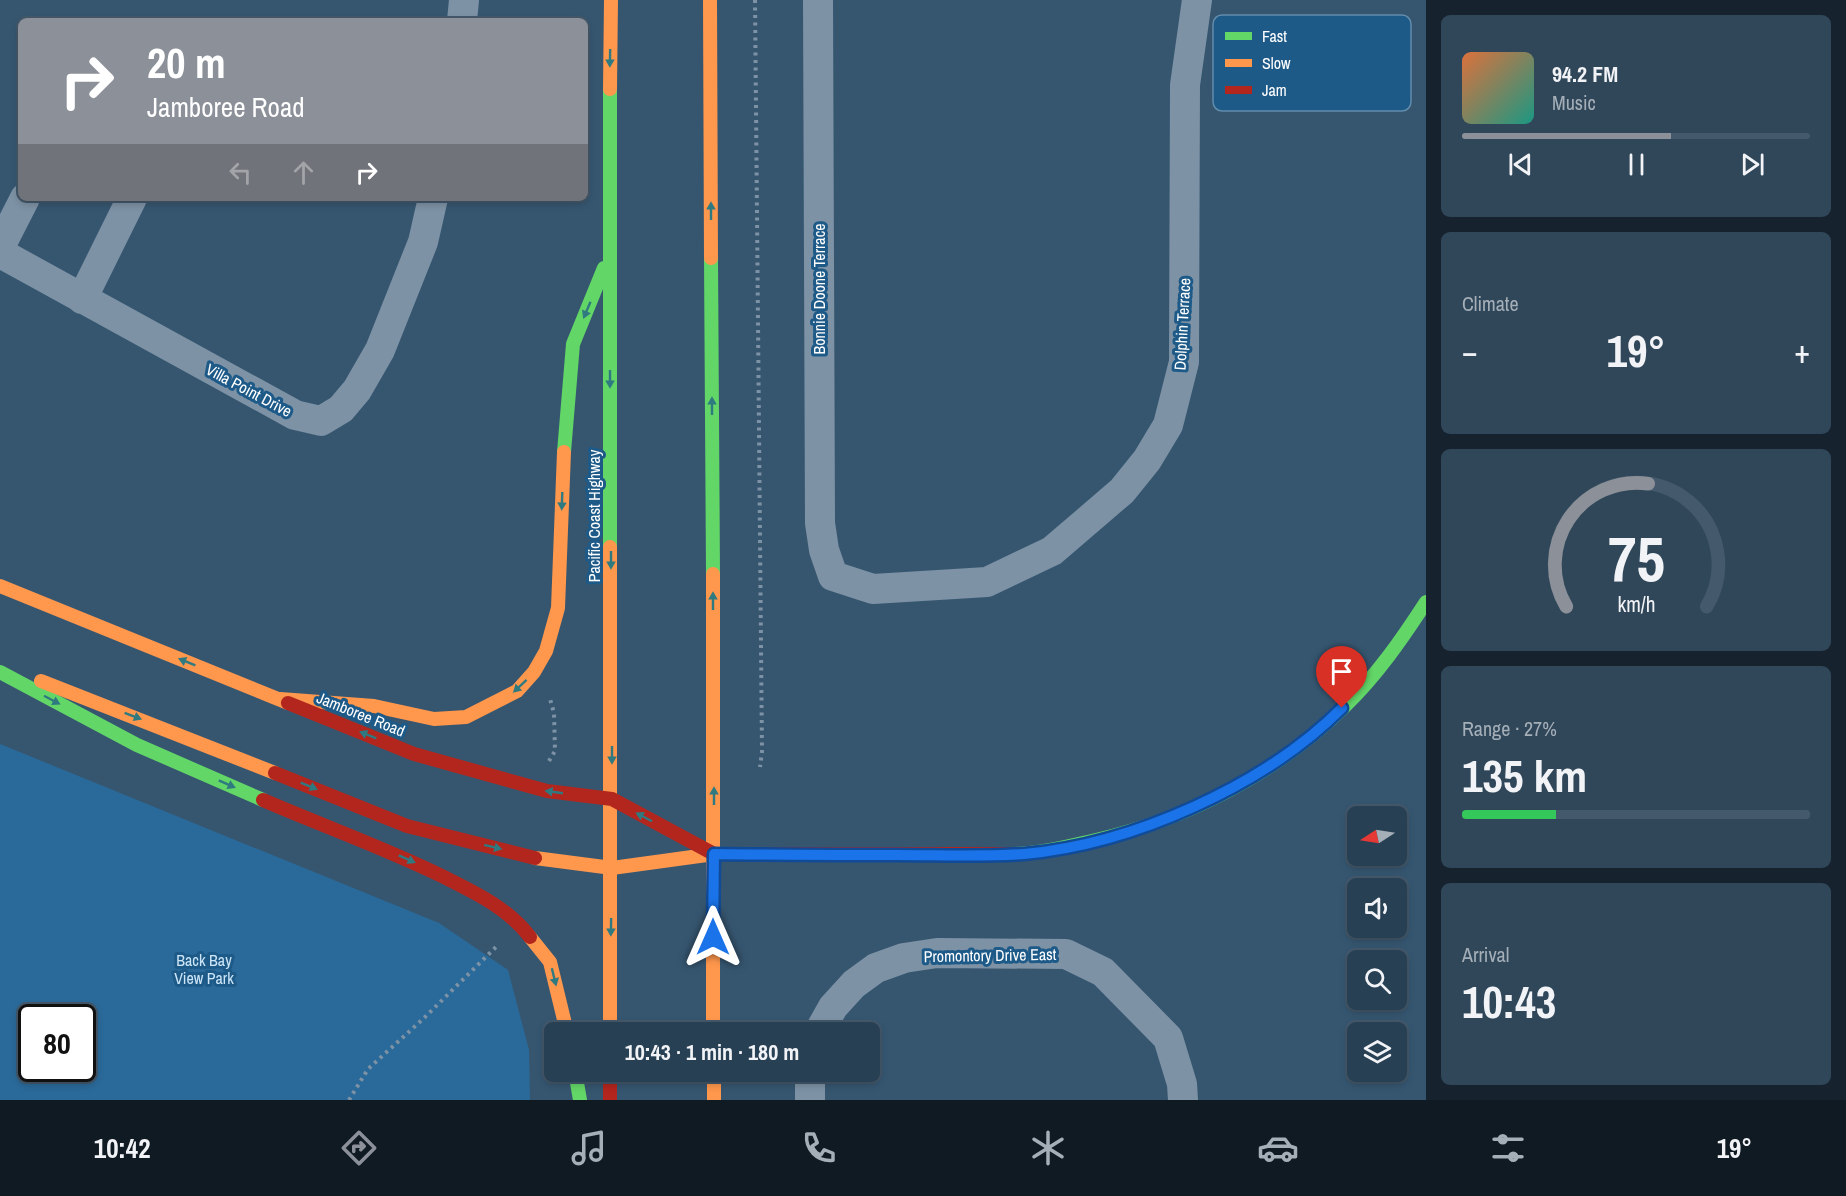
<!DOCTYPE html>
<meta charset="utf-8">
<style>
:root{--surface:#284054;--page:#30475a;--text:#f1f3f6;--muted:#a5afb8;--line:#44596b;--accent:#8c9099}
body{margin:0;font-family:"Archivo Narrow",sans-serif;background:var(--page);color:var(--text);height:100vh;display:flex;flex-direction:column;font-size:22px;white-space:nowrap}
*{box-sizing:border-box;margin:0}
p{font-size:20px;color:var(--muted)}
.icon{flex:none;width:33px;height:33px;fill:none;stroke:currentColor;stroke-width:2;stroke-linecap:round;stroke-linejoin:round}
.map{position:relative;flex:1;overflow:hidden}
.panel{display:flex;flex-direction:column;gap:15px;padding:15px;background:#16232e;width:420px}
.panel>*{flex:none}
.top-card{position:absolute;left:18px;top:18px;width:570px;height:183px;border-radius:9px;box-shadow:0 3px 9px #0003,0 0 0 2px var(--line);background:#8c9099;color:#fff;overflow:hidden}
.needle{width:39px;rotate:258deg}
.buttons{position:absolute;left:1347px;top:806px;display:grid;gap:12px}
.buttons a{display:grid;place-items:center;width:60px;height:60px;border-radius:9px;background:var(--surface);box-shadow:0 3px 9px #0003,0 0 0 2px var(--line);font-size:30px}
.speed{position:absolute;left:18px;top:1004px;display:flex;gap:12px;font-size:30px;font-weight:700;text-align:center}
.speed>*{display:grid;place-content:center;width:78px;height:78px;border-radius:50%;background:var(--surface);box-shadow:0 3px 9px #0003,0 0 0 2px var(--line);line-height:1}
.speed .limit{border:3px solid #111;border-radius:9px;background:#fff;color:#111}
.pin{position:absolute;display:grid;place-items:center;width:51px;height:51px;color:#fff;margin:-62px -26px;border-radius:50% 50% 50% 0;rotate:-45deg;box-shadow:0 0 6px #0007}
.pin .icon{rotate:45deg}
.me{position:absolute;width:66px;margin:-33px;rotate:0deg;stroke-linejoin:round;filter:drop-shadow(0 0 4px #0008)}
.turn{display:flex;align-items:center;gap:21px;height:126px;padding:0 30px;font-size:27px}
.turn .icon{width:78px;height:78px;stroke-width:2.5}
.turn b{display:block;font-size:42px;line-height:51px}
.lanes{display:flex;align-items:center;height:57px;padding:0 30px;background:#0003;justify-content:center;gap:30px;direction:ltr}
.lanes .off{opacity:.35}
.big{font-size:45px;font-weight:700;line-height:1.1}
.panel .widget{flex:1;display:flex;flex-direction:column;justify-content:center;gap:9px;min-width:0;padding:0 21px;border-radius:9px;background:var(--page)}
.panel .dial{align-items:center;gap:0}
.dial svg{height:156px;overflow:visible;fill:none;stroke:var(--line);stroke-width:7;stroke-linecap:round;text-anchor:middle}
.dial text{fill:var(--text);stroke:none}
.song{display:flex;align-items:center;gap:18px}
.cover{width:72px;height:72px;border-radius:9px;background:linear-gradient(135deg,hsl(20 70% 55%),hsl(170 70% 35%))}
.played{height:6px;border-radius:3px;background:linear-gradient(90deg,var(--accent) 60%,var(--line) 60%)}
.keys{display:flex;justify-content:space-around;direction:ltr}
.heat{display:flex;justify-content:space-between;align-items:center;font-size:33px;direction:ltr}
.charge{height:9px;border-radius:4px;background:linear-gradient(90deg,#34c759 27%,var(--line) 0)}
.trip{position:absolute;left:544px;top:1022px;width:336px;height:60px;border-radius:9px;background:var(--surface);box-shadow:0 3px 9px #0003,0 0 0 2px var(--line);font-weight:700;line-height:60px;text-align:center}
.dock{display:flex;height:96px;justify-content:space-around;align-items:center;background:#101a22;color:var(--muted)}
.dock .icon{width:42px;height:42px}
.dock .selected{color:var(--accent)}
.dock b{font-size:27px;color:var(--text)}
main{display:flex;flex:1;min-height:0}
.map>svg:first-child{display:block}
.green{fill:#2a6a9a;fill-rule:evenodd}
.lines{fill:none;stroke-linecap:round;stroke-linejoin:round}
.path{stroke:#7d92a5;stroke-width:4;stroke-dasharray:3 4.5;stroke-linecap:butt}
.street{stroke:#7d92a5;stroke-width:30}
.fast{stroke:#63d668;stroke-width:14}
.slow{stroke:#ff974d;stroke-width:14}
.jam{stroke:#b3261e;stroke-width:14}
.oneway{fill:#2f7980}
.route-casing{stroke:#114b97;stroke-width:15}
.route{stroke:#1a73e8;stroke-width:10}
.labels{text-anchor:middle;stroke-width:6;stroke-linejoin:round;paint-order:stroke}
.street-label{font-size:16px;fill:#fff;stroke:#1e5a88}
.park-label{font-size:16px;fill:#cde6f8;stroke:#1e5a88}
.key{fill:#1e5a88;stroke:#628cac;stroke-width:1.5}
.key-label{font-size:16px;fill:#fff}
</style>
<main>
<div class="map">
<svg width="1426" height="1100" viewBox="0 0 1426 1100">
<rect width="100%" height="100%" fill="#365670"/>
<!-- green -->
<path class="green" d="M0 744 439 923 508 970 529 1050 530 1100H0ZM32 1017H82V1068H32Z"/>
<g class="lines">
<!-- path -->
<path class="path" d="M755 0 762 752 760 767
M549 761 555 751 554 713 550 699
M349 1100 368 1069 423 1019 498 945"/>
<!-- street -->
<path class="street" d="M818 0 820 523 824 550 833 576 873 589 987 582 1052 551 1122 491 1147 460 1168 425 1184 362 1185 85 1197 0
M462 21 464 0
M0 247 25 198
M0 253 295 415 321 421 341 409 357 390 380 350 423 242 433 198
M82 299 132 198
M819 1032 833 1007 854 984 876 968 904 958 937 953 1066 954 1103 972 1168 1038 1182 1084 1183 1100
M810 1100V1071"/>
<!-- fast -->
<path class="fast" d="M711 258 713 574
M564 452 573 344 604 268
M610 547V89
M0 672 137 745 263 800
M1011 854C1039 854 1069 846 1096 840 1188 819 1278 772 1345 706 1377 675 1402 639 1426 602
M575 1071 580 1100"/>
<!-- slow -->
<path class="slow" d="M710 0 711 258
M610 89 611 0
M713 574V1032
M0 586 288 703
M41 681 275 773
M280 699 374 706 434 719 466 717 517 691 534 672 546 651 558 608 564 452
M535 858 612 868 714 854
M530 937 550 962 567 1032
M610 1032V547
M714 1071V1100"/>
<!-- jam -->
<path class="jam" d="M288 703 414 754 547 791 612 799 714 854
M275 773 407 826 535 858
M263 800C323 826 385 848 444 877 476 893 508 908 530 937
M714 854H1011
M610 1071V1100"/>
</g>
<!-- one-way arrows -->
<defs><path id="oneway-solid" d="M-6-.8H1V-3.2L6.5 0L1 3.2V.8H-6Z" transform="scale(1.5)"/></defs>
<g class="oneway">
<use href="#oneway-solid" transform="translate(610 58) rotate(91)"/>
<use href="#oneway-solid" transform="translate(711 211) rotate(-90)"/>
<use href="#oneway-solid" transform="translate(587 310) rotate(113)"/>
<use href="#oneway-solid" transform="translate(610 379) rotate(90)"/>
<use href="#oneway-solid" transform="translate(712 406) rotate(-90)"/>
<use href="#oneway-solid" transform="translate(562 501) rotate(92)"/>
<use href="#oneway-solid" transform="translate(611 560) rotate(90)"/>
<use href="#oneway-solid" transform="translate(713 601) rotate(-90)"/>
<use href="#oneway-solid" transform="translate(187 662) rotate(-158)"/>
<use href="#oneway-solid" transform="translate(520 686) rotate(137)"/>
<use href="#oneway-solid" transform="translate(52 700) rotate(28)"/>
<use href="#oneway-solid" transform="translate(133 716) rotate(21)"/>
<use href="#oneway-solid" transform="translate(368 735) rotate(-158)"/>
<use href="#oneway-solid" transform="translate(612 755) rotate(90)"/>
<use href="#oneway-solid" transform="translate(227 784) rotate(24)"/>
<use href="#oneway-solid" transform="translate(309 786) rotate(22)"/>
<use href="#oneway-solid" transform="translate(554 792) rotate(-172)"/>
<use href="#oneway-solid" transform="translate(714 796) rotate(-90)"/>
<use href="#oneway-solid" transform="translate(644 817) rotate(-152)"/>
<use href="#oneway-solid" transform="translate(493 847) rotate(14)"/>
<use href="#oneway-solid" transform="translate(407 859) rotate(24)"/>
<use href="#oneway-solid" transform="translate(611 927) rotate(91)"/>
<use href="#oneway-solid" transform="translate(554 977) rotate(76)"/>
</g>
<g class="lines">
<!-- route casing -->
<g class="route-casing">
<path id="route" d="M713 937 714 854C775 855 835 855 896 855 938 855 982 857 1024 854 1133 844 1264 786 1342 708"/>
</g>
<!-- route -->
<use href="#route" class="route"/>
</g>
<g class="labels">
<!-- street labels -->
<g class="street-label">
<text transform="translate(819 289) rotate(-90)" y="6">Bonnie Doone Terrace</text>
<text transform="translate(1182 324) rotate(-87)" y="6">Dolphin Terrace</text>
<text transform="translate(249 390) rotate(28)" y="6">Villa Point Drive</text>
<text transform="translate(594 516) rotate(-90)" y="6">Pacific Coast Highway</text>
<text transform="translate(361 714) rotate(22)" y="6">Jamboree Road</text>
<text transform="translate(990 955) rotate(-1)" y="6">Promontory Drive East</text>
</g>
<!-- park labels -->
<g class="park-label">
<text x="204" y="966">Back Bay<tspan x="204" dy="18">View Park</tspan></text>
</g>
</g>
<!-- legend -->
<rect x="1213" y="15" width="198" height="96" rx="9" class="key"/>
<rect x="1225" y="32" width="27" height="8" fill="#63d668"/>
<rect x="1225" y="59" width="27" height="8" fill="#ff974d"/>
<rect x="1225" y="86" width="27" height="8" fill="#b3261e"/>
<g class="key-label">
<text x="1262" y="42">Fast</text>
<text x="1262" y="69">Slow</text>
<text x="1262" y="96">Jam</text>
</g>
</svg>
<div class="buttons">
<a><svg class="needle" viewBox="-14 -14 28 28"><path d="M0-13l5 13h-10z" fill="#e53935"/><path d="M0 13l5-13h-10z" fill="#a5afb8"/></svg></a>
<a><svg class="icon" aria-label="sound" viewBox="0 0 24 24"><path d="M4 9h4l5-4v14l-5-4H4zM17 9q2 3 0 6"/></svg></a>
<a><svg class="icon" aria-label="search" viewBox="0 0 24 24"><circle cx="10" cy="10" r="6"/><path d="M15 15l6 6"/></svg></a>
<a><svg class="icon" aria-label="layers" viewBox="0 0 24 24"><path d="M12 4l9 5-9 5-9-5zM3 14l9 5 9-5"/></svg></a>
</div>
<div class="speed"><div class="limit">80</div></div>
<div class="pin" style="left:1342px;top:708px;background:#d93025"><svg class="icon" aria-label="arrive" viewBox="0 0 24 24"><path d="M6 21V4h12l-3 4 3 4H6"/></svg></div>
<svg class="me" style="left:713px;top:937px" viewBox="-20 -20 40 40"><path d="M0-17L14 15 0 8-14 15z" fill="#1a73e8" stroke="#fff" stroke-width="4"/></svg>
<div class="trip">10:43 · 1 min · 180 m</div>
<div class="top-card">
<div class="turn"><svg class="icon" aria-label="right" viewBox="0 0 24 24"><path d="M7 20v-9h11M14 6l5 5-5 5"/></svg><div><b>20 m</b>Jamboree Road</div></div>
<div class="lanes"><svg class="icon off" aria-label="left" viewBox="0 0 24 24"><path d="M17 20v-9H6M10 6l-5 5 5 5"/></svg><svg class="icon off" aria-label="ahead" viewBox="0 0 24 24"><path d="M12 20V5M6 11l6-6 6 6"/></svg><svg class="icon" aria-label="right" viewBox="0 0 24 24"><path d="M7 20v-9h11M14 6l5 5-5 5"/></svg></div>
</div>
</div>
<section class="panel">
<div class="widget">
<div class="song"><i class="cover"></i><div><b>94.2 FM</b><p>Music</p></div></div>
<div class="played"></div>
<div class="keys"><svg class="icon" aria-label="previous" viewBox="0 0 24 24"><path d="M18 5L8 12l10 7zM5 5v14"/></svg><svg class="icon" aria-label="pause" viewBox="0 0 24 24"><path d="M8 5v14M16 5v14"/></svg><svg class="icon" aria-label="next" viewBox="0 0 24 24"><path d="M6 5l10 7-10 7zM19 5v14"/></svg></div>
</div>
<div class="widget"><p>Climate</p>
<div class="heat"><a>−</a><b class="big">19°</b><a>+</a></div>
</div>
<div class="widget dial"><svg viewBox="0 0 100 80">
<path d="M14 69A42 42 0 1 1 86 69"/>
<path d="M14 69A42 42 0 0 1 56 6" stroke="#8c9099"/>
<text x="50" y="56" font-size="32" font-weight="700">75</text>
<text x="50" y="72" font-size="11">km/h</text>
</svg></div>
<div class="widget"><p>Range · 27%</p><b class="big">135 km</b><div class="charge"></div></div>
<div class="widget"><p>Arrival</p><b class="big">10:43</b></div>
</section>
</main>
<nav class="dock">
<b>10:42</b>
<svg class="icon selected" aria-label="directions" viewBox="0 0 24 24"><path d="M12 3l9 9-9 9-9-9zM9 14v-3h6M13 9l2 2-2 2"/></svg>
<svg class="icon" aria-label="music" viewBox="0 0 24 24"><path d="M9 18V5l10-2v13"/><circle cx="6" cy="18" r="3"/><circle cx="16" cy="16" r="3"/></svg>
<svg class="icon" aria-label="phone" viewBox="0 0 24 24"><path d="M5 4h4l2 5-3 2q2 4 5 5l2-3 5 2v4C11 20 4 13 5 4z"/></svg>
<svg class="icon" aria-label="climate" viewBox="0 0 24 24"><path d="M12 3v18M4 7l16 10M4 17L20 7"/></svg>
<svg class="icon" aria-label="car" viewBox="0 0 24 24"><path d="M5 17H2v-5l4-1 3-4h7l3 4 3 1v5h-3M9 17h6M6 11h13"/><circle cx="7" cy="17" r="2"/><circle cx="17" cy="17" r="2"/></svg>
<svg class="icon" aria-label="filters" viewBox="0 0 24 24"><path d="M4 7h16M4 17h16"/><circle cx="9" cy="7" r="2"/><circle cx="15" cy="17" r="2"/></svg>
<b>19°</b>
</nav>
